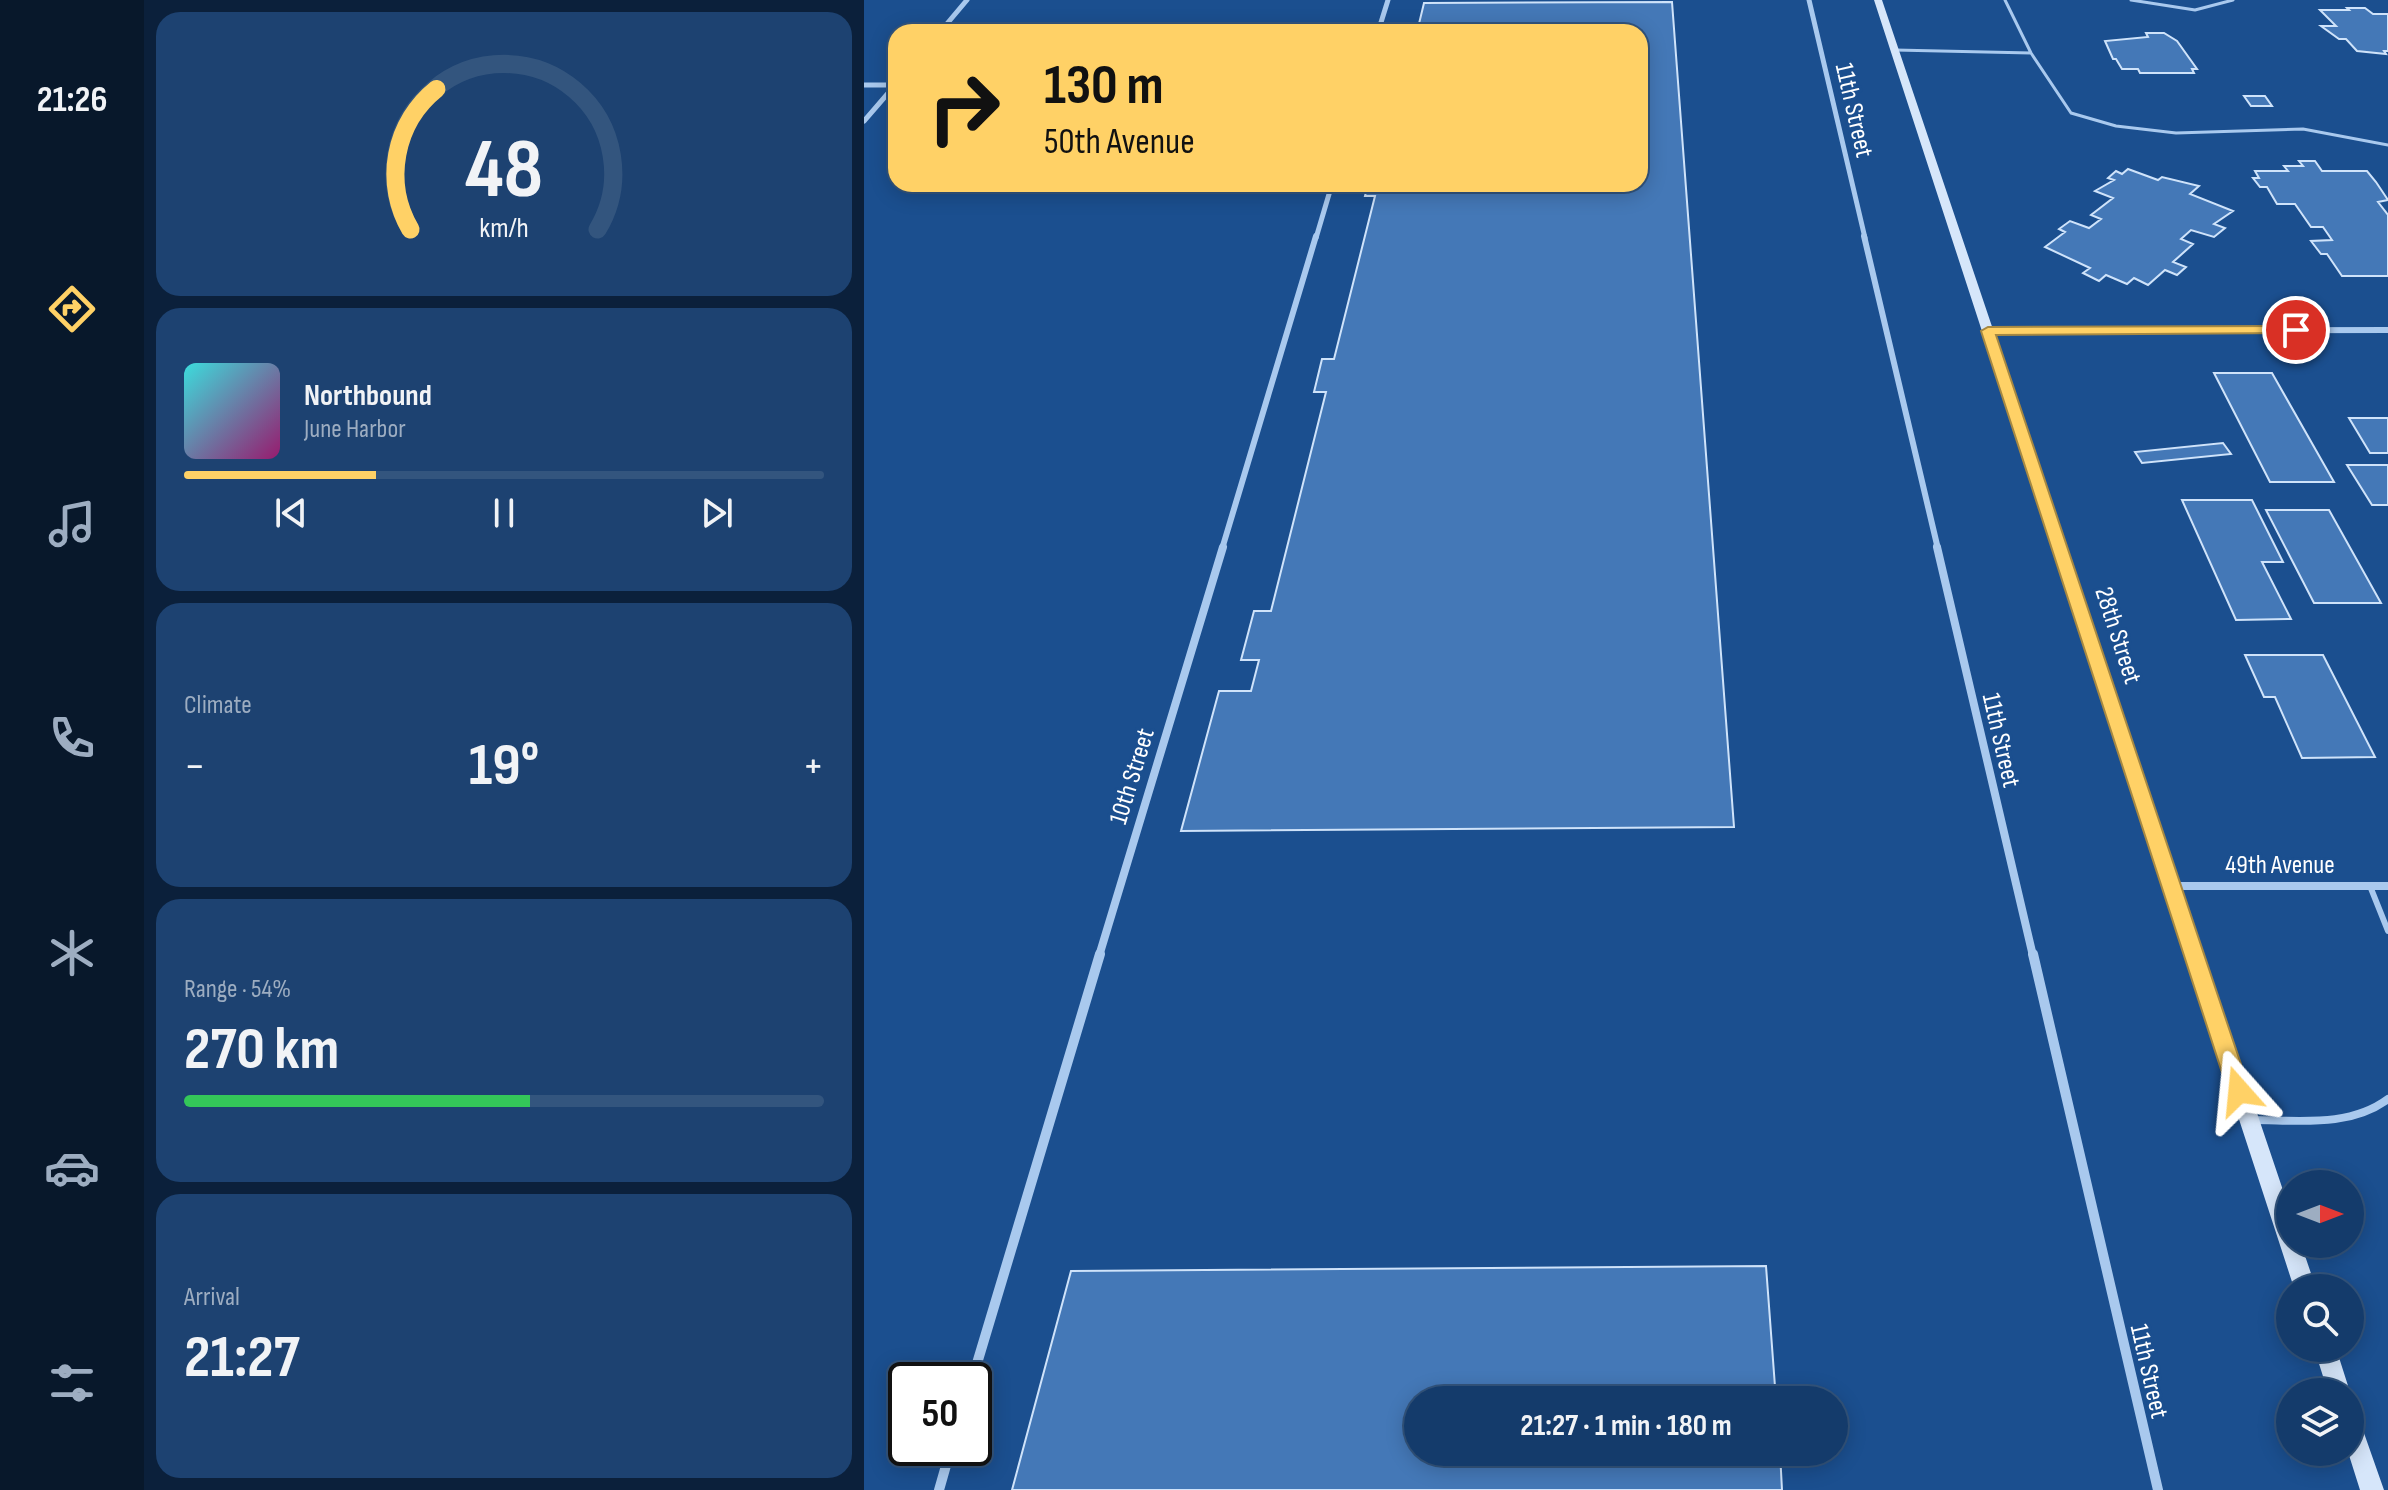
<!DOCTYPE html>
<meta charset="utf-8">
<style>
:root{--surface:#143b6b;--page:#1d4271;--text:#f1f3f6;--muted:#9dadc1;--line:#33557e;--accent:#ffd166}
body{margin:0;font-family:"Sofia Sans Condensed",sans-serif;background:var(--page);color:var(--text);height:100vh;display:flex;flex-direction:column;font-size:30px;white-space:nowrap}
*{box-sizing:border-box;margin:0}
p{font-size:26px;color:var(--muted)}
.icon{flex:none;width:44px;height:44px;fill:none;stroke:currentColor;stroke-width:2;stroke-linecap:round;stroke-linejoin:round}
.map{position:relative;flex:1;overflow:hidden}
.details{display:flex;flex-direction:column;gap:12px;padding:12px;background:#0b203b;width:720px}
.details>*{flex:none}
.banner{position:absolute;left:24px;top:24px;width:760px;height:168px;border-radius:24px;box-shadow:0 4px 20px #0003,0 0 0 2px var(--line);background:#ffd166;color:#111;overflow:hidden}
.needle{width:52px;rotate:90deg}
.tools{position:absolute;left:1412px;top:1170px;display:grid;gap:16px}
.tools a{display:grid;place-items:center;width:88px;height:88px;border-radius:50%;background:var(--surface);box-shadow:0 4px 20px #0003,0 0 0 2px var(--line);font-size:40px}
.speed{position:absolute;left:24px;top:1362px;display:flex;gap:16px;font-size:40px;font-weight:700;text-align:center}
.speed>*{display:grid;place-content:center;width:104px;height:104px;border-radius:50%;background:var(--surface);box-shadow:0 4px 20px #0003,0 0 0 2px var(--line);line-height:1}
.speed .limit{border:4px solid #111;border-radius:12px;background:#fff;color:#111}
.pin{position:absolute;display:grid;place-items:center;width:68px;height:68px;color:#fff;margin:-34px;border:4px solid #fff;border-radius:50%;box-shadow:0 2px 8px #0007}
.me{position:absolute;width:88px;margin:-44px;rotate:342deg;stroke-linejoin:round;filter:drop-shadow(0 0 6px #0008)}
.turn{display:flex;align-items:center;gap:28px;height:168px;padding:0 24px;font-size:36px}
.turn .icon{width:104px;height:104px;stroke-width:2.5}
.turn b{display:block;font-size:56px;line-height:68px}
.big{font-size:60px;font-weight:700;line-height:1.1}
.details .card{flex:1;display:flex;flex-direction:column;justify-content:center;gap:12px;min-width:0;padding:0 28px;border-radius:24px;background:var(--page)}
.details .dial{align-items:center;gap:0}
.dial svg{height:208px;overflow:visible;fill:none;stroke:var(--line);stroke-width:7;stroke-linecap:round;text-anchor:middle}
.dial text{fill:var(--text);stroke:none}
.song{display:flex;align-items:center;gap:24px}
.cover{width:96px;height:96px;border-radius:12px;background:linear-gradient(135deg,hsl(180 70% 55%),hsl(320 70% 35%))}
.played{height:8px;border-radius:4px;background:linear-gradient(90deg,var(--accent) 30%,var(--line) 30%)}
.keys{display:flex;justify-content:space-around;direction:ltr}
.heat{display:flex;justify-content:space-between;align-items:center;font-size:44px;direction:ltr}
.charge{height:12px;border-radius:6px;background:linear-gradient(90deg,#34c759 54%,var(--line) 0)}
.trip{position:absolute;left:540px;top:1386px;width:444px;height:80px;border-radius:40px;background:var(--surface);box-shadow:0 4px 20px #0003,0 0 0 2px var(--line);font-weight:700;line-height:80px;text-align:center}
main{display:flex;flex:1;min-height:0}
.dock{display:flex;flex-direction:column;width:144px;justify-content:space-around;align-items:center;background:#08182b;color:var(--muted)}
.dock .icon{width:56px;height:56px}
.dock .active{color:var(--accent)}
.dock b{font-size:36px;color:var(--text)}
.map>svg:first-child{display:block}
.building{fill:#4478b7;stroke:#cfe3fa;stroke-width:2}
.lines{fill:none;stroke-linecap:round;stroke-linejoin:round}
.service-far2{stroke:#a9c9ee;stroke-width:3}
.service-far1{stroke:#a9c9ee;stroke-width:6}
.service{stroke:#a9c9ee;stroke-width:8}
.minor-far3{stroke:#a9c9ee;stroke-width:5}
.minor-far2{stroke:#a9c9ee;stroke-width:6}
.minor-far1{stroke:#a9c9ee;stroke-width:8}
.minor{stroke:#a9c9ee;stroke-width:10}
.secondary{fill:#d6e6fa;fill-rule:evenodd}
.route{fill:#ffd166;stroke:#a68842;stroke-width:2}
.labels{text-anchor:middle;stroke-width:6;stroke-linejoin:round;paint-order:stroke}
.street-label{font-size:26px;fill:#fff;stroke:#1b4f8f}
</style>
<main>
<nav class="dock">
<b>21:26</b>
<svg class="icon active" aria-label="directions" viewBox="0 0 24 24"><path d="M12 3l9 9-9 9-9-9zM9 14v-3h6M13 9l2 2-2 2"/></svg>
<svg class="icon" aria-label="music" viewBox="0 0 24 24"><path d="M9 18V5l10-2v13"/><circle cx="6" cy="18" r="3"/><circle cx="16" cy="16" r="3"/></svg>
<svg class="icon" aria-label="phone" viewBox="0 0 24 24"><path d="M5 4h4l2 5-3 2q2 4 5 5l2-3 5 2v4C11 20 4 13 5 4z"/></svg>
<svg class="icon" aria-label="climate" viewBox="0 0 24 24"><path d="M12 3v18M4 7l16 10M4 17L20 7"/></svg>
<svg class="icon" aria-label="car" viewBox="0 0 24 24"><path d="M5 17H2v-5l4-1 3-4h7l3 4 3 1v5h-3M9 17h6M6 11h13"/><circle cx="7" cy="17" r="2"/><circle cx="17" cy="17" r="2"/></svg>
<svg class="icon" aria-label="filters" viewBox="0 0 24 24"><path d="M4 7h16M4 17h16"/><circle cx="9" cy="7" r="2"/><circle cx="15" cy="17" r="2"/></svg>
</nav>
<section class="details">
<div class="card dial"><svg viewBox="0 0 100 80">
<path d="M14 69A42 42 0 1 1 86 69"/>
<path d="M14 69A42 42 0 0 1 24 15" stroke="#ffd166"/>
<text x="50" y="56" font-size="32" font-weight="700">48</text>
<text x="50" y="72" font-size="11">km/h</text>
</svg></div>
<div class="card">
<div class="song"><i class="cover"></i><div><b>Northbound</b><p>June Harbor</p></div></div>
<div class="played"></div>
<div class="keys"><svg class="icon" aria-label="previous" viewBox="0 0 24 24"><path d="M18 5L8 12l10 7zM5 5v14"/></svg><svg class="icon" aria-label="pause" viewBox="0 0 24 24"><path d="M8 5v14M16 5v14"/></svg><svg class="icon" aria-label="next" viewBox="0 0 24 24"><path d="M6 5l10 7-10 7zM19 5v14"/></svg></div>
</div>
<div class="card"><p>Climate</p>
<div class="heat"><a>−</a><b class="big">19°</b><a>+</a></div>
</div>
<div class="card"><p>Range · 54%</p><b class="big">270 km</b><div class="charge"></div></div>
<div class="card"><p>Arrival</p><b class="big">21:27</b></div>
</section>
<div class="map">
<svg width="1524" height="1490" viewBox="0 0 1524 1490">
<rect width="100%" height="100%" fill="#1b4f8f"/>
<!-- building -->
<path class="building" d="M808 2 870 827 317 831 355 691H387L395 660H377L390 611H407L462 392H450L458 359H470L511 196H501L504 184H776V32H553L560 3Z
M1483 8H1501L1509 14H1524V51H1520L1522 54 1493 51 1482 39H1475L1457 26H1472L1456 10H1485Z
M1282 33H1300L1313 41 1333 69H1328L1330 73H1276L1274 69H1258L1252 59H1249L1241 41 1284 37Z
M1380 96H1401L1408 106H1387Z
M1435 161H1451L1458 171H1503L1512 182 1524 200 1514 202 1524 215V276H1478L1463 254H1457L1447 241 1468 240 1459 227H1447L1431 204H1413L1403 187H1396L1389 178H1395L1391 171H1424L1420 166H1439Z
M1264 169 1294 180 1298 177 1335 186 1326 194 1369 211 1350 224 1361 228 1350 237 1327 230 1317 239 1329 244 1309 262 1322 267 1313 275 1301 270 1284 285 1270 278 1263 284 1242 275 1235 281 1219 273 1226 268 1181 247 1201 232 1195 229 1206 221 1225 228 1237 219 1227 215 1249 198 1231 191 1250 180 1244 178 1252 171 1258 174Z
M1350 373H1408L1470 482H1406Z
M1485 418H1524V453H1506Z
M1359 443 1367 454 1278 463 1271 452Z
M1483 465H1524V505H1508Z
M1318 500H1388L1419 562H1398L1427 619 1372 620Z
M1402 510H1465L1517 603H1450Z
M1381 655H1459L1511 757 1438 758 1411 697H1400Z
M902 1266 912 1400H554V1452H916L918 1490H148L207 1271Z"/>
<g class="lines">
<!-- service-far2 -->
<path class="service-far2" d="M1141 0 1167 53 1207 113 1252 126 1312 133 1439 129 1524 145
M1267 0 1331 10 1369 0
M1031 50 1167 53"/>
<!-- service-far1 -->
<path class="service-far1" d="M1506 886 1524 931"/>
<!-- service -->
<path class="service" d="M1388 1120C1434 1120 1485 1128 1524 1099"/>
<!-- minor-far3 -->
<path class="minor-far3" d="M945 0 1001 238
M76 32 103 0
M514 32 524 0
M0 85H31
M0 121 32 84
M452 238 468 184"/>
<!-- minor-far2 -->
<path class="minor-far2" d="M1000 236 1074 549
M1124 331 1524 330
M358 549 452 236"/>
<!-- minor-far1 -->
<path class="minor-far1" d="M1073 547 1169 956
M1309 886H1524
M235 956 359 547"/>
<!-- minor -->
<path class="minor" d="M1169 954 1294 1490
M108 1380 236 954
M75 1490 87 1448"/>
<!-- secondary -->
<path class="secondary" d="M1010 0H1018L1426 1211V1244H1437L1452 1288H1430Z
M1450 1348H1472L1486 1392V1393L1464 1392Z
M1486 1412 1494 1416 1520 1490H1496L1484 1452H1486Z"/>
</g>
<!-- route -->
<path class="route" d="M1432 326 1436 327V333L1132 335 1386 1091 1383 1099 1375 1102 1367 1099 1364 1091 1117 331 1124 327Z"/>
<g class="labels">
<!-- street labels -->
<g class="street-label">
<text transform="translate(991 110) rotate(77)" y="9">11th Street</text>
<text transform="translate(1255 635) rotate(72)" y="9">28th Street</text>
<text transform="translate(1138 740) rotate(77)" y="9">11th Street</text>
<text transform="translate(267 776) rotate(-73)" y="9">10th Street</text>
<text x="1416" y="873">49th Avenue</text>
<text transform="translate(1286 1371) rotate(77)" y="9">11th Street</text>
</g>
</g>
</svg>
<div class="tools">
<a><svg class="needle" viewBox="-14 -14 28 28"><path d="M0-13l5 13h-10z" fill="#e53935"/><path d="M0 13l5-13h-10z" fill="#9dadc1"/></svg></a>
<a><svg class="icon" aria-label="search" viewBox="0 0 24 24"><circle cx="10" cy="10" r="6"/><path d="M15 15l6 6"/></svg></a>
<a><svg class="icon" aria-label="layers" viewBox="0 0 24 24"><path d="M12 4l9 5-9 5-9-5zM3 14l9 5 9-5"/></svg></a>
</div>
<div class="speed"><div class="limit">50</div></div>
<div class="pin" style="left:1432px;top:330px;background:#d93025"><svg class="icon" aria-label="arrive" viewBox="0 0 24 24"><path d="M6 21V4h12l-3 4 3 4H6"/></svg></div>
<svg class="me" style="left:1375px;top:1091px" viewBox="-20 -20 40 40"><path d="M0-17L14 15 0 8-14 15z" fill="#ffd166" stroke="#fff" stroke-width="4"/></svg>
<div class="trip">21:27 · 1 min · 180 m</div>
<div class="banner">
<div class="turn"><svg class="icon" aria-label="right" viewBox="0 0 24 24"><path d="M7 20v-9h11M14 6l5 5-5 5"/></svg><div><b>130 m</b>50th Avenue</div></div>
</div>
</div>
</main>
